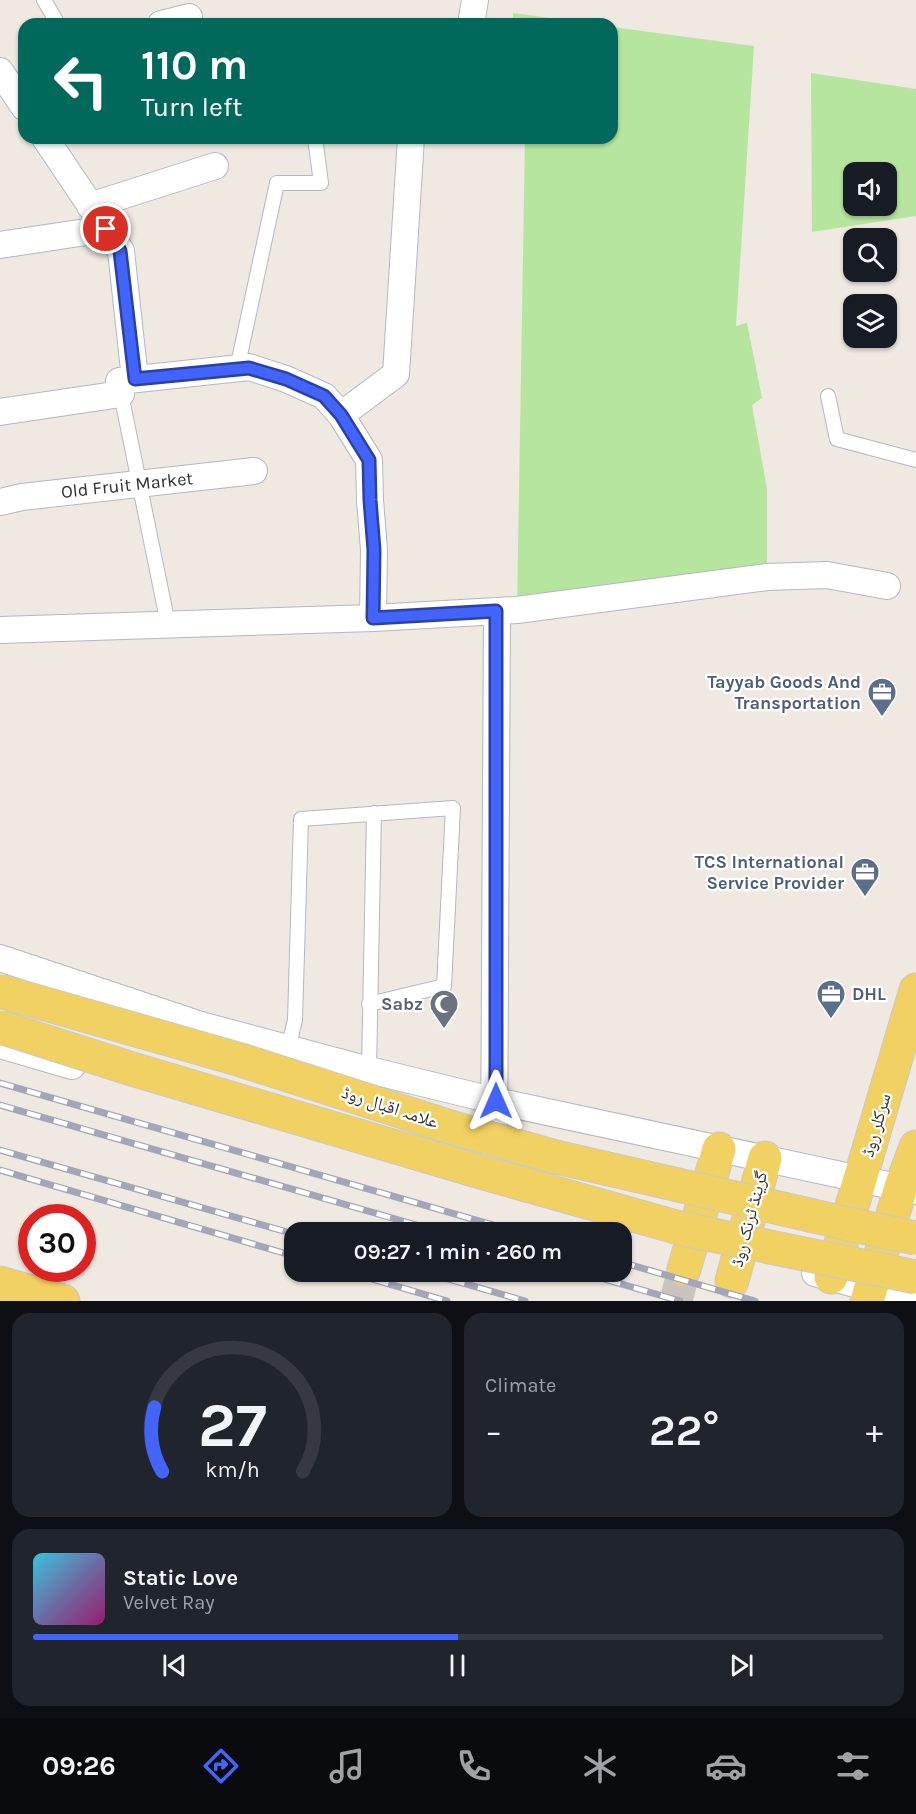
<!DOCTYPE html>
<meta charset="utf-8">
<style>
:root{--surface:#171b24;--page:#20242c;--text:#f1f3f6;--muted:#9ea1a6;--line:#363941;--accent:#4264fb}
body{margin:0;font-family:Karla,"Noto Naskh Arabic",sans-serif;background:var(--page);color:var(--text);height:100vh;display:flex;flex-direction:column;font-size:22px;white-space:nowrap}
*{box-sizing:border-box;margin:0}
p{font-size:20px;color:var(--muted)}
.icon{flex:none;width:33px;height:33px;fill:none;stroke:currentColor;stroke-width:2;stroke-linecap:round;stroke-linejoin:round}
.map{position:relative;height:1301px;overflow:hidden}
.sheet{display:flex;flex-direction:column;gap:12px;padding:12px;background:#0d0f14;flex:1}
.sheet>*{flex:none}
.top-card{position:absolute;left:18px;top:18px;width:600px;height:126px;border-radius:18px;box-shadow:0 2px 4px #0004;background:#00695c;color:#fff;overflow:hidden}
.buttons{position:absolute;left:843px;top:162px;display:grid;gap:12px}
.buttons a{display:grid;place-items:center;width:54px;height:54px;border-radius:12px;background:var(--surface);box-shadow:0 2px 4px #0004;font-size:30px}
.speed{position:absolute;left:18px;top:1204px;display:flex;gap:12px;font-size:30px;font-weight:700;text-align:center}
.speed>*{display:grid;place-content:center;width:78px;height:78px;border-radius:50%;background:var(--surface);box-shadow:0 2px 4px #0004;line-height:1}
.speed .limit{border:9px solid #d22;background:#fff;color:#111}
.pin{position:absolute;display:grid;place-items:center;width:51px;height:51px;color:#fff;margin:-26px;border:3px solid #fff;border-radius:50%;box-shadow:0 2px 6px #0007}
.me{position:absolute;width:66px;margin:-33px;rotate:0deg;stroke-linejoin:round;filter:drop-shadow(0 0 4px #0008)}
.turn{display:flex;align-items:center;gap:21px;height:126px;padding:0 24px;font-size:27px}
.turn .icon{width:78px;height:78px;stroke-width:2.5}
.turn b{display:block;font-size:42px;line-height:51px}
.big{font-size:45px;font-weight:600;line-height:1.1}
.sheet .widget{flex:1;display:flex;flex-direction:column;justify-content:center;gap:9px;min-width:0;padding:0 21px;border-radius:18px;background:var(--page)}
.sheet .dial{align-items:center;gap:0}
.dial svg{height:156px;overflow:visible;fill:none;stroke:var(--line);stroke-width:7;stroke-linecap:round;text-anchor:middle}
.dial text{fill:var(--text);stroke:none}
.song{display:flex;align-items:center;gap:18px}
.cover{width:72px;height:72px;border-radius:9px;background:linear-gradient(135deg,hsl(190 70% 55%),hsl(320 70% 35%))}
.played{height:6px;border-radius:3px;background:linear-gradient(90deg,var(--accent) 50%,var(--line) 50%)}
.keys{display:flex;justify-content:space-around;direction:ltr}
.heat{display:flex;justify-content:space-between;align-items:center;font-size:33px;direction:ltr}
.sheet .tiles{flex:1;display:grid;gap:12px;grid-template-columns:1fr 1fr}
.widget:last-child{grid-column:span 2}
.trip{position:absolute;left:284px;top:1222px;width:348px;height:60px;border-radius:18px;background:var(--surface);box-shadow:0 2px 4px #0004;font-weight:600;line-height:60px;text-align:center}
.tabs{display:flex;height:96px;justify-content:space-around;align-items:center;background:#090b0e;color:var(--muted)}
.tabs .icon{width:42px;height:42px}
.tabs .on{color:var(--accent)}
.tabs b{font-size:27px;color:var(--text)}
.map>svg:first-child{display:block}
.green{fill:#b6e59e;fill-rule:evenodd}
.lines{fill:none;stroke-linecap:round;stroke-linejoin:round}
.primary-tunnel{stroke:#c8c4bd;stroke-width:33;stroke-dasharray:33 16;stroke-linecap:butt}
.lane-casing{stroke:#b4b7c1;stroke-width:16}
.street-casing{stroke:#b4b7c1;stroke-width:28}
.primary-casing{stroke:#c9c9c9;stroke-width:35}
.lane{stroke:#fff;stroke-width:14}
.street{stroke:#fff;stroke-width:26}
.primary{stroke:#f2d163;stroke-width:33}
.rail-casing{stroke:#a3a6b8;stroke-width:7}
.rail{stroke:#fff;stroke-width:4.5;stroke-dasharray:14;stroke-linecap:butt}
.primary-bridge-casing{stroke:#c9c9c9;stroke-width:35;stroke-linecap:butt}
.primary-bridge{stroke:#f2d163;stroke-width:33}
.route-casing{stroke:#2b41a3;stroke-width:15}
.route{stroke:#4264fb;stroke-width:10}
.labels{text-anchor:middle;stroke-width:4.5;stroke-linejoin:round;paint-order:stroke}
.street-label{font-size:18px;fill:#2e2e2e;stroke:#fff}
.service-label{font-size:18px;font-weight:bold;fill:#4e5e75;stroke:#fff;text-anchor:end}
.worship-label{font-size:18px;font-weight:bold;fill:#5b616d;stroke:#fff;text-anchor:end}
</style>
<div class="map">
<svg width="916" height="1301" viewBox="0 0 916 1301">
<rect width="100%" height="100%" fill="#efe9e1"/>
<!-- green -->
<path class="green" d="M513 13 593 24H513Z
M612 27 754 46 736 326 747 323 762 398 752 405 767 489V577L517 610 525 138H612Z
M811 73 916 89V216L812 232ZM854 172H886V206H854Z"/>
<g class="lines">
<!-- primary-tunnel -->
<path class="primary-tunnel" d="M676 1301 684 1269"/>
<!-- lane casing -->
<g class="lane-casing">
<path id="lane" d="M44 0 58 24
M237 369 277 183H321L315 138
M121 394 168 624
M828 396 837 439 916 460
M288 1049 295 1020 301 819 453 808 444 986 369 1004
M369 1070 374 813"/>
</g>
<!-- street casing -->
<g class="street-casing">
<path id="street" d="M161 24 189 17 190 24
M471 24 475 0
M0 71 24 107
M45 138 121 251 135 379
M90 206 215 166
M0 245 106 229
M0 412 121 394 119 381 249 367 286 379 324 396 341 415 369 460 370 500 374 550 373 618
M341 415 396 374 411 138
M0 502 22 497 254 471
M0 630 373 618 517 610 767 577 827 575 887 586
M0 958 201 1025 369 1070 496 1101 916 1191
M0 1045 72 1066
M494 1156 497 611
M815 1273 916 1301"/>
</g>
<!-- primary casing -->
<g class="primary-casing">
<path id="primary" d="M684 1269 719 1149
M831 1277 916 990
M732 1281 765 1158
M0 1283 63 1301
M867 1301 901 1187 916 1147"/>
</g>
<!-- lane -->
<use href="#lane" class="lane"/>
<!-- street -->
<use href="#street" class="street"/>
<!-- primary -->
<use href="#primary" class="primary"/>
<!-- rail casing -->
<g class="rail-casing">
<path id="rail" d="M0 1083 521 1233
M0 1105 444 1233
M0 1150 294 1234
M0 1170 294 1256
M621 1262 755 1301
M348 1272 447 1301
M424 1272 525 1301
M580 1272 680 1301"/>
</g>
<!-- rail -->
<use href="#rail" class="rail"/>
<!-- primary-bridge casing -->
<g class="primary-bridge-casing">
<path id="primary-bridge" d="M0 991 241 1060 447 1126 556 1157 853 1225 916 1238
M0 1027 132 1069 477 1171 683 1229 916 1277"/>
</g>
<!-- primary-bridge -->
<use href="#primary-bridge" class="primary-bridge"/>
</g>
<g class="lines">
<!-- route casing -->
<g class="route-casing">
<path id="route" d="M106 229 120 251 135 379 249 368 286 379 324 396 341 415 369 460 370 500 374 550 373 618 496 611V1101"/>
</g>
<!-- route -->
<use href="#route" class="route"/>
</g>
<!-- icons -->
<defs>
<g id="office-pin" transform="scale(1.5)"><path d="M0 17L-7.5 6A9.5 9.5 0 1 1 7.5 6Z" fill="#5c6f8a" stroke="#fff"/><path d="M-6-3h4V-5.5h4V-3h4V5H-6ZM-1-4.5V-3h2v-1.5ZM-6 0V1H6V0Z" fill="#fff"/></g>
<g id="mosque-pin" transform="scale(1.5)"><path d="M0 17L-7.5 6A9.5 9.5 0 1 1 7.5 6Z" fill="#6b7280" stroke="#fff"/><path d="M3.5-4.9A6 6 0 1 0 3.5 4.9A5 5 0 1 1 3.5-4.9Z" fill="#fff"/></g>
</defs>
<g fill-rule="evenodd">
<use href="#office-pin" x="882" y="692"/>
<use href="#office-pin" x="865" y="872"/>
<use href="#office-pin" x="831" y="994"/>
<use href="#mosque-pin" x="444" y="1004"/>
</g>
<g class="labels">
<!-- street labels -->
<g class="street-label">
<text transform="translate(127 485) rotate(-6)" y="6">Old Fruit Market</text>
<text transform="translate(390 1107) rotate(18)" y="6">علامہ اقبال روڈ</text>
<text transform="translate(876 1125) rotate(-74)" y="6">سرکلر روڈ</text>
<text transform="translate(749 1219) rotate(-75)" y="6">گرینڈ ٹرنک روڈ</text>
</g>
<!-- service labels -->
<g class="service-label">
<text x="861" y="688">Tayyab Goods And<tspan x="861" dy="21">Transportation</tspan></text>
<text x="844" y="868">TCS International<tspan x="844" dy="21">Service Provider</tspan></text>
<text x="852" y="1000" text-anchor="start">DHL</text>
</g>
<!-- worship labels -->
<g class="worship-label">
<text x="423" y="1010">Sabz</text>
</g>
</g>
</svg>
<div class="buttons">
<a><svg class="icon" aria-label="sound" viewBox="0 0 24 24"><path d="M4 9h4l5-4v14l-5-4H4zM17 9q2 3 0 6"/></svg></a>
<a><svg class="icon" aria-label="search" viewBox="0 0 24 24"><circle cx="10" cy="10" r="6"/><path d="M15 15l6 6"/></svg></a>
<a><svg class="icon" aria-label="layers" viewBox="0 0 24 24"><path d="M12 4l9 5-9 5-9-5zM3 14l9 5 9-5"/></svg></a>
</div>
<div class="speed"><div class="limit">30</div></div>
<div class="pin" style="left:106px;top:229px;background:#d93025"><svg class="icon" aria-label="arrive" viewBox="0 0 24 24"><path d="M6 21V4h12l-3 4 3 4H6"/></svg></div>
<svg class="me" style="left:496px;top:1101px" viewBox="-20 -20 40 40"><path d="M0-17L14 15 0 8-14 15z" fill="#4264fb" stroke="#fff" stroke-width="4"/></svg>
<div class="trip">09:27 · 1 min · 260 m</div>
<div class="top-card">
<div class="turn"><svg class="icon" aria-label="left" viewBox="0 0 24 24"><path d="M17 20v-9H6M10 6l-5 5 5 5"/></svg><div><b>110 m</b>Turn left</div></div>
</div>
</div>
<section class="sheet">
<div class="tiles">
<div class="widget dial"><svg viewBox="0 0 100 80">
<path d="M14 69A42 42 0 1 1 86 69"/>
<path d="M14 69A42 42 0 0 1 10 36" stroke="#4264fb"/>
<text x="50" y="56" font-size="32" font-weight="700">27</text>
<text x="50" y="72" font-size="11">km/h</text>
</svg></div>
<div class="widget"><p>Climate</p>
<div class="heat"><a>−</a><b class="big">22°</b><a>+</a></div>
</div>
<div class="widget">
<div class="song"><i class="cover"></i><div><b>Static Love</b><p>Velvet Ray</p></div></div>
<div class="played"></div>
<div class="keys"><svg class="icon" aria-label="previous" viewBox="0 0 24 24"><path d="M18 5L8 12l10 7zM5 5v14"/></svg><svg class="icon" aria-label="pause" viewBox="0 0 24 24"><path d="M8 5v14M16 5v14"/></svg><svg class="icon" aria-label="next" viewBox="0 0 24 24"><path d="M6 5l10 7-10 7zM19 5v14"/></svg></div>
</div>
</div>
</section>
<nav class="tabs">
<b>09:26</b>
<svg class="icon on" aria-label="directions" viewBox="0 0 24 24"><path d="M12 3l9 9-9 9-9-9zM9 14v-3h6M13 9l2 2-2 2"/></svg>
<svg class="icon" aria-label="music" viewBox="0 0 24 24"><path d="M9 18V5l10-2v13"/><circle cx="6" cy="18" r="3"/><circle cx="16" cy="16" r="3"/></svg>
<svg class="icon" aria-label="phone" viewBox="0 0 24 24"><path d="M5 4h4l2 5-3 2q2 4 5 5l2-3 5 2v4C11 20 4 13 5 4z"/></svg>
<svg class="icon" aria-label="climate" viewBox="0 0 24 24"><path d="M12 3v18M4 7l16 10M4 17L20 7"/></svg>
<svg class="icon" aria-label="car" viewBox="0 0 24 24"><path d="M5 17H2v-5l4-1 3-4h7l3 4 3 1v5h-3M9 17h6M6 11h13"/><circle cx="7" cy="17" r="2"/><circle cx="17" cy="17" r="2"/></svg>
<svg class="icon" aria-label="filters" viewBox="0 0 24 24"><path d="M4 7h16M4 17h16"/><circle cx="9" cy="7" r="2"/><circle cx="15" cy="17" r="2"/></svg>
</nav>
